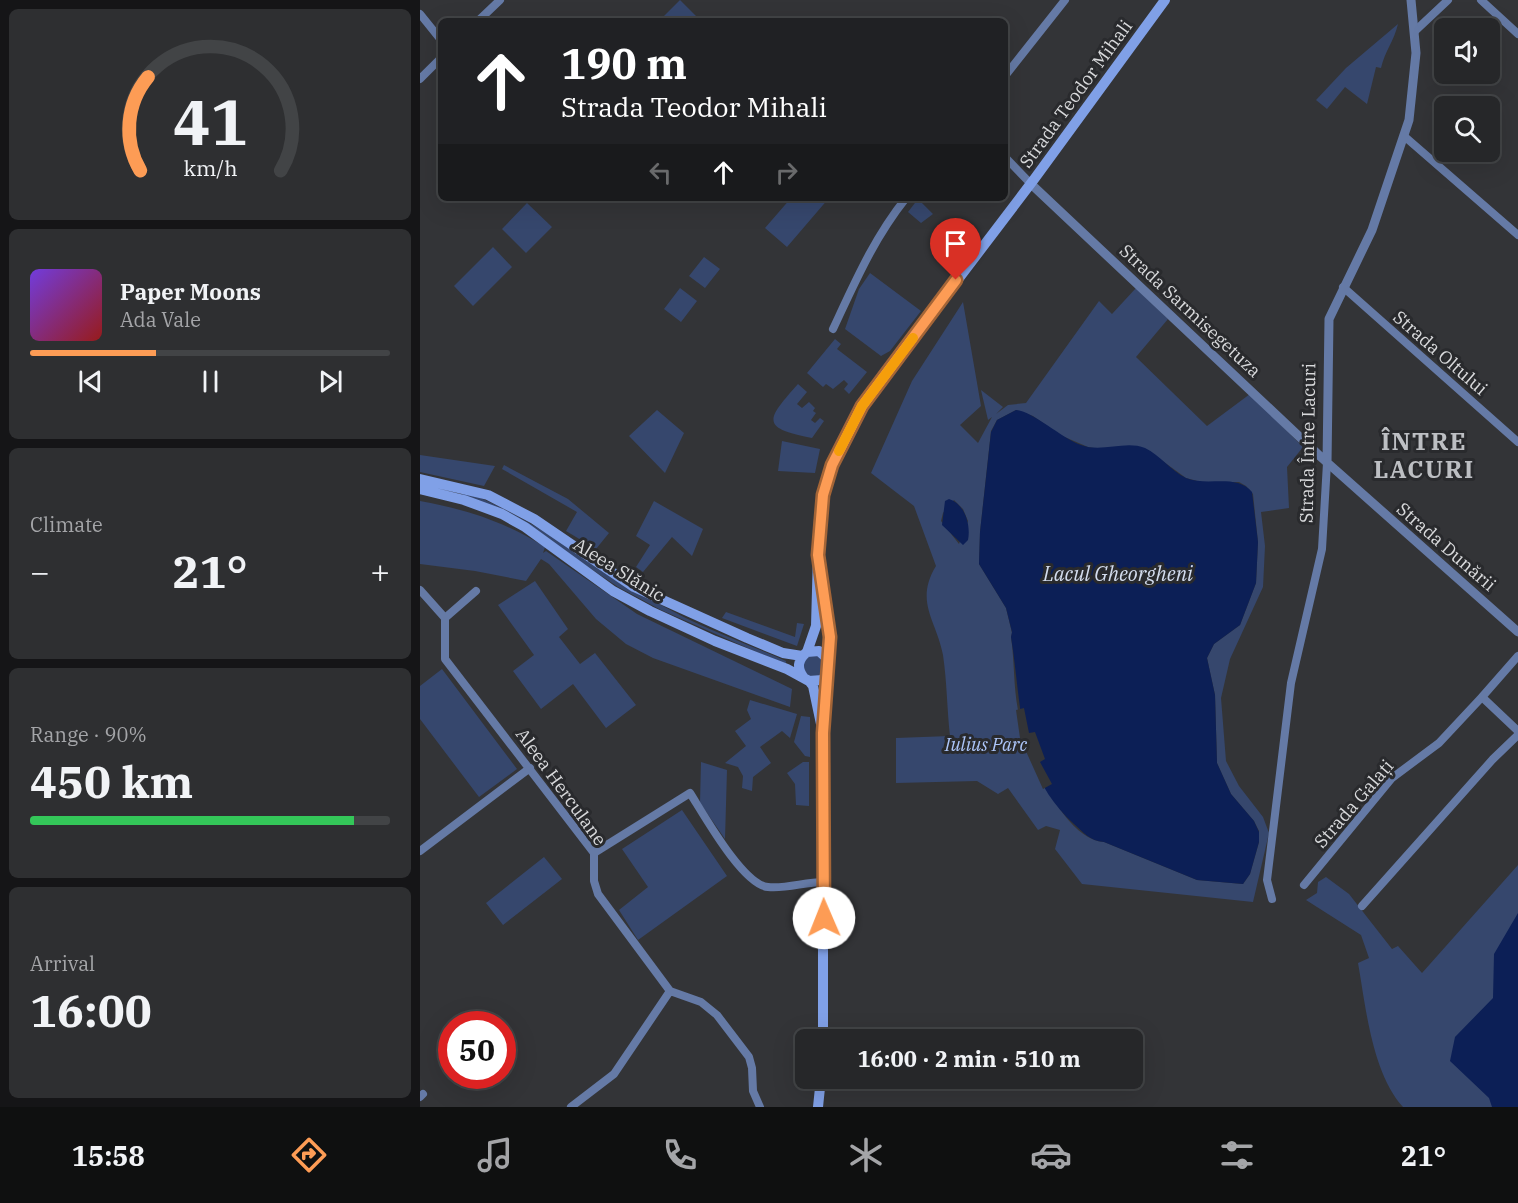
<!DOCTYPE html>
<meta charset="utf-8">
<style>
:root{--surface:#262729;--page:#2e2f31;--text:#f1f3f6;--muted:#a4a5a8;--line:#424446;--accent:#fd9c55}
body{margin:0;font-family:"IBM Plex Serif",serif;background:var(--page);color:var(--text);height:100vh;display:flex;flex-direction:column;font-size:22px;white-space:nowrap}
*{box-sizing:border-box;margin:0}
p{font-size:20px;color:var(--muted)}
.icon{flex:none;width:33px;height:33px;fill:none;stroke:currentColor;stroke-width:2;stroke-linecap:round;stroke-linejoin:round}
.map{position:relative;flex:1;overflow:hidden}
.details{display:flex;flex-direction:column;gap:9px;padding:9px;background:#151517;width:420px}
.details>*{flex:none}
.hud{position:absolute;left:18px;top:18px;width:570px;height:183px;border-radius:9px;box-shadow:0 6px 24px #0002,0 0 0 2px var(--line);background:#202124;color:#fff;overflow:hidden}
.controls{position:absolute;left:1014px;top:18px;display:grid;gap:12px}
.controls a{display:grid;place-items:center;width:66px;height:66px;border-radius:9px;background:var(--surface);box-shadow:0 6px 24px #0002,0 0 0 2px var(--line);font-size:30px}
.speed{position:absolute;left:18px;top:1011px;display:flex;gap:12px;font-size:30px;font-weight:700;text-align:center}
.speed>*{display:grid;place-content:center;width:78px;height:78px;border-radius:50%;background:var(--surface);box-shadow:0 6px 24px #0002,0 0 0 2px var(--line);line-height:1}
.speed .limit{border:9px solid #d22;background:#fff;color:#111}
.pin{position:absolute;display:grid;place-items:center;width:51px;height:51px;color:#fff;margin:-62px -26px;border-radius:50% 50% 50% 0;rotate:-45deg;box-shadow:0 0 6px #0007}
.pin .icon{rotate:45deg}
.me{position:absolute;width:66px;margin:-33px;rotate:359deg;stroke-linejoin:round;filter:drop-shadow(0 0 4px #0008)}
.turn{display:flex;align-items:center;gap:21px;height:126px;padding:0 24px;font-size:27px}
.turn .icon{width:78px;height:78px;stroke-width:2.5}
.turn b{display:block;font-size:42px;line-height:51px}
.lanes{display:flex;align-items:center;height:57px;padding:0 24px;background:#0003;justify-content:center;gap:30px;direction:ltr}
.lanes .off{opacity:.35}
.big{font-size:45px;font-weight:700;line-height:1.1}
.details .card{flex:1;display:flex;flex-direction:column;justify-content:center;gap:9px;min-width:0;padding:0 21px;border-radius:9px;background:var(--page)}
.details .dial{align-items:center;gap:0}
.dial svg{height:156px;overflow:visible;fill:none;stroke:var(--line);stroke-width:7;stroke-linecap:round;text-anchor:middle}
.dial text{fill:var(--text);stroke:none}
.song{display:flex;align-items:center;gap:18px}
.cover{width:72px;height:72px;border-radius:9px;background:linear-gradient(135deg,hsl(260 70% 55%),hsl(0 70% 35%))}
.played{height:6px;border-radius:3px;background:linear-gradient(90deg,var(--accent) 35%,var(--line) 35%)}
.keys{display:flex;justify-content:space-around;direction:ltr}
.heat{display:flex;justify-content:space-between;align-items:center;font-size:33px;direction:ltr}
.charge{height:9px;border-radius:4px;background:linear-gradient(90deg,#34c759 90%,var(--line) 0)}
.trip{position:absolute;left:375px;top:1029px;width:348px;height:60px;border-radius:9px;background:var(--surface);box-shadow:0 6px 24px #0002,0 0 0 2px var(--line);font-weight:700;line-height:60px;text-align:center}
.tab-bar{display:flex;height:96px;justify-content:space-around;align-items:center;background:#0f1010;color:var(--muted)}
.tab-bar .icon{width:42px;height:42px}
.tab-bar .current{color:var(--accent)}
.tab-bar b{font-size:27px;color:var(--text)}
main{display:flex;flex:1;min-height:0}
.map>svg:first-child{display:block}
.green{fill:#36476d;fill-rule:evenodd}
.water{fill:#0c1f56}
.pier{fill:#333437}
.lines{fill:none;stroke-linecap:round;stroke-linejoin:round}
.minor{stroke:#657aa6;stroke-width:8}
.tertiary{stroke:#657aa6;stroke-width:9}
.secondary{stroke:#80a0e7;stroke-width:10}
.route-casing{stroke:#a46537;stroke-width:15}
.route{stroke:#fd9c55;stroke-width:10}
.slow{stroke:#f59e0b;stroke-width:10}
.labels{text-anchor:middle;stroke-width:6;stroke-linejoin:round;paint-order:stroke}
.street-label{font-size:18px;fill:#d8d9db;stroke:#292a2d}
.park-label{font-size:18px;font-style:italic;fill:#acc5f9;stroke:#292a2d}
.water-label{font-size:20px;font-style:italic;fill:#d3dcee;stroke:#292a2d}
.district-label{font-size:24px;font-weight:bold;letter-spacing:1.5px;fill:#bdbfc3;stroke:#292a2d}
</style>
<main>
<section class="details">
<div class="card dial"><svg viewBox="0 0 100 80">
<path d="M14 69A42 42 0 1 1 86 69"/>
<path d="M14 69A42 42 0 0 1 18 21" stroke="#fd9c55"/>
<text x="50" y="56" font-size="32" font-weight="700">41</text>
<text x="50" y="72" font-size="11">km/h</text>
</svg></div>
<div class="card">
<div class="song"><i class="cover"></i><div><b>Paper Moons</b><p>Ada Vale</p></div></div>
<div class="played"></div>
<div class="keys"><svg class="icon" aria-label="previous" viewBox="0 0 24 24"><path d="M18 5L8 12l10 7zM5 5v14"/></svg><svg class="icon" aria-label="pause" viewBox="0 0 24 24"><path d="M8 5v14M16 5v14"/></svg><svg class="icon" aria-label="next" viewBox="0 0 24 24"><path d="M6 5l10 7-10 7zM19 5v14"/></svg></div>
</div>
<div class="card"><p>Climate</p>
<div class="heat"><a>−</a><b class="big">21°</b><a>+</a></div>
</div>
<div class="card"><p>Range · 90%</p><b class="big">450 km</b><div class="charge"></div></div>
<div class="card"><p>Arrival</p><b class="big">16:00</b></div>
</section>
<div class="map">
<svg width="1098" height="1107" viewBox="0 0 1098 1107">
<rect width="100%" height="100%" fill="#333437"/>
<!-- green -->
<path class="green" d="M260 0 281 21H239Z
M978 24C974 41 965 51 961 68L956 67 947 104 925 87 907 109 896 100 926 68Z
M371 198H409L367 247 345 228Z
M498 199 513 214 501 223 488 212Z
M107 203 132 227 106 253 82 229Z
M73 247 92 267 53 306 34 286Z
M284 257 300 269 285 288 269 276Z
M450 273 501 311 470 351 461 356 425 329 439 289Z
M260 288 277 301 261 322 244 309Z
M716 288 748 319 716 357 787 426 830 394 883 447 867 467 869 508 841 512 845 546 843 587 810 659 801 698 806 761 819 786 843 817 849 833 833 902 662 884 635 849 640 830 626 826 618 830 588 788 578 794 557 781 476 783V738L530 736C527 709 527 682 523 655 517 621 494 602 516 566L494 506 451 473 492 381 543 302 561 406 540 425 558 443 572 417 568 420 561 390 583 407 576 414 588 405 606 403 679 301 692 314ZM596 410 613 416 640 435 668 447 680 449 713 446 726 449 766 478 785 483 819 482 826 486 833 494 838 542 836 583 820 625 794 644 787 658 795 695 797 763 811 794 834 821 839 831V842L830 874 823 884 777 880 684 842C642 839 609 754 600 719 593 692 595 664 591 637L592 633 586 608 559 564 560 532 571 431 577 420ZM534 500 543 509 548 521 539 544 521 521 523 513Z
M415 339 421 344 417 349 447 372 429 394 424 389 428 384 424 380 413 389 406 384 403 387 387 373Z
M378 384 387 392 377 404 382 408 389 402 395 408 393 411 396 413 391 420 395 423 400 418 404 421 392 438C339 428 347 419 378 384Z
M237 410 264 433 245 473 209 436Z
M362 441 400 449 395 473 358 471Z
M0 455 75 466 64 486 0 472Z
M84 465 148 499 189 533 176 549 146 531 157 512 82 469Z
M44 491C115 519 175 566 241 605 280 627 325 643 366 661V665L241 610 198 587 112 529 42 495Z
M0 501C48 510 83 521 125 547L123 553 126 551 217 614 372 689 370 707 233 658 206 644 176 619 129 564 121 559 106 581 55 571 0 564Z
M234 501 283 529 272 556 252 537 223 572 216 567 230 545 216 536Z
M115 581 148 629 139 637 160 664 175 653 216 705 186 728 153 684 121 709 93 671 114 655 78 605Z
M306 612 375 637 377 623 384 624 377 646 302 618Z
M388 654 404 657 405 674 389 678 381 664Z
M22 669 97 769 59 797 0 719V686Z
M330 700 377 714 370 738 362 731 340 747 351 763 333 777 332 791 322 788 323 776 318 767 305 763 326 746 315 731 331 719 327 710Z
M381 716 390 717V757L385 756 374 742Z
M281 762 307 770 305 839 280 803Z
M383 762H389V806L376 805 375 784 367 773Z
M262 810 307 876 218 940 199 910 228 887 202 849Z
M124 857 142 879 83 925 66 903Z
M1098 865V1107H983C952 1073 946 1008 938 963L949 958 941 935 886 900 897 893 898 882 906 877 929 894 972 949 978 946 1002 973Z"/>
<!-- water -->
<path class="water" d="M596 410C613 411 641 438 661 445 682 453 705 440 725 448 740 455 751 471 766 478 788 487 816 473 832 492L838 542 836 583 820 625 794 644 787 658 795 695 797 763 811 794 834 821 839 832V842L830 874 823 884 777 880 684 842C670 841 663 832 654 824 597 773 602 704 591 637L592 632 586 608 559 564 560 532 571 432 577 420Z
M529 499C545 504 551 525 548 540L543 545 522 525 525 501Z
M1098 913V1107H1072L1069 1098 1030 1061 1035 1037 1073 998 1074 954Z"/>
<!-- pier -->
<path class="pier" d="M604 708 609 733 615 732 625 759 620 762 632 784 623 789 600 738 596 710Z"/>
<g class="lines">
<!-- minor -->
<path class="minor" d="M1061 0 1098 34
M0 14 21 40
M58 21 80 0
M995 31 1028 0
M585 76 645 0
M0 79 21 58
M984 136 1098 235
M585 157 611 184
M923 287 1098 442
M413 329C435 282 454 238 486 198
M0 590 25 618V659L174 853V881L178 894 250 991 281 1002 297 1015 329 1057 332 1068 333 1091 340 1107
M25 618 56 591
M1098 656 1062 697 1098 731
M0 851 110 768
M174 853 270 793C284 815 323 885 348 887 366 889 385 882 403 882
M884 885 972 778 1019 743 1062 697
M852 899 847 880 871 683 902 549 907 463
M942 906 1073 759 1098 735
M0 1097 3 1094
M151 1107 194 1074 250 991"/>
<!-- tertiary -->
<path class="tertiary" d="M611 184 902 458 1098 632
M907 463 909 319 952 230 989 120 996 53 991 0"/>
<!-- secondary -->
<path class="secondary" d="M0 479 68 495 114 519 214 587 327 638 363 653 382 656
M0 489 44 500 82 514 105 527 193 591 230 611 295 641 367 669 389 681 402 680 409 671
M402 594 410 637 403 733V1040
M387 652 396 626 399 518 403 495 412 465 442 406 615 178 745 0
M384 678C376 668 378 659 387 652L399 651 409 660
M389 681 393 686 401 724
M398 1107 401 1078"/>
</g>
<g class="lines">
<!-- route casing -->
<g class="route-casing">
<path id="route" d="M404 918 403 733 410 637 398 555 403 495 412 465 442 406 536 280"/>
</g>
<!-- route -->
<use href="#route" class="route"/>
<!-- slow -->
<path class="slow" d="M419 451 442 406 493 338"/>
</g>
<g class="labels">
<!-- street labels -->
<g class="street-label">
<text transform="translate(656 94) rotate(-54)" y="6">Strada Teodor Mihali</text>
<text transform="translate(770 311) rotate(43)" y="6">Strada Sarmisegetuza</text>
<text transform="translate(1020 353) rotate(41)" y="6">Strada Oltului</text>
<text transform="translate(888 443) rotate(-89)" y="6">Strada Între Lacuri</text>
<text transform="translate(1026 547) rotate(41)" y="6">Strada Dunării</text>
<text transform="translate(199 570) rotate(32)" y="6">Aleea Slănic</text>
<text transform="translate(141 787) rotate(54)" y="6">Aleea Herculane</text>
<text transform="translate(934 804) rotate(-49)" y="6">Strada Galați</text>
</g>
<!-- park labels -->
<g class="park-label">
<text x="566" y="751">Iulius Parc</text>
</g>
<!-- water labels -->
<g class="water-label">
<text x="698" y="581">Lacul Gheorgheni</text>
</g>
<!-- district labels -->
<g class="district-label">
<text x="1004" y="450">ÎNTRE<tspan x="1004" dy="28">LACURI</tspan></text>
</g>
</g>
</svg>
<div class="controls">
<a><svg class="icon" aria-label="sound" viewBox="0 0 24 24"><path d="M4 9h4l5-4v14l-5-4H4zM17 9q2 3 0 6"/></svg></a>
<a><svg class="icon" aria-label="search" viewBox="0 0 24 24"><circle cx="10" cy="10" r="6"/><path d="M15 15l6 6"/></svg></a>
</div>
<div class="speed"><div class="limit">50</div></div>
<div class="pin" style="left:536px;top:280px;background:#d93025"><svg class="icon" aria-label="arrive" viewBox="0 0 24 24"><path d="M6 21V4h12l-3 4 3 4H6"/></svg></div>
<svg class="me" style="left:404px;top:918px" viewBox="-20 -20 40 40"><circle r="19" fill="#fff"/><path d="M0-13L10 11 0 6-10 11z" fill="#fd9c55"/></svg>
<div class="trip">16:00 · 2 min · 510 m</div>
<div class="hud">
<div class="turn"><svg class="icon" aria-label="ahead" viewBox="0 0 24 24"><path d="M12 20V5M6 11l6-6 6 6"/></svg><div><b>190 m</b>Strada Teodor Mihali</div></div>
<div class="lanes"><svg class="icon off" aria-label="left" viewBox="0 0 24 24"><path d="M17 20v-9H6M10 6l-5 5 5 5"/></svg><svg class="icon" aria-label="ahead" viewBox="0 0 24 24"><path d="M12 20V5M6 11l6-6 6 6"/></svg><svg class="icon off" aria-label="right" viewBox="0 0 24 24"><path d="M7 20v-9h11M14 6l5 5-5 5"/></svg></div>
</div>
</div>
</main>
<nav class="tab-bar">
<b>15:58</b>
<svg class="icon current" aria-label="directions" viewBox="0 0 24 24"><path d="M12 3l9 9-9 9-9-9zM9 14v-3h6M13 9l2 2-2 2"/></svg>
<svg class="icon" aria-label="music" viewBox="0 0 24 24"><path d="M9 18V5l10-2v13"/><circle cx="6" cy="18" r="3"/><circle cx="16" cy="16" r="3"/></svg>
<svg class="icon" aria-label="phone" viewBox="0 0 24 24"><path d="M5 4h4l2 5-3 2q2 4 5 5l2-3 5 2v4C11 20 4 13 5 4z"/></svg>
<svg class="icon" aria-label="climate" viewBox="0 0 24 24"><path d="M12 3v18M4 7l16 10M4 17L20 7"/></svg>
<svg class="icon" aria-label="car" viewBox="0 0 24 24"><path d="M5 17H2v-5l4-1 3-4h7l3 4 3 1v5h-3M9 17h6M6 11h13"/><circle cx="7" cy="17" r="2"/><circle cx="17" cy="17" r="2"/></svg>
<svg class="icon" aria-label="filters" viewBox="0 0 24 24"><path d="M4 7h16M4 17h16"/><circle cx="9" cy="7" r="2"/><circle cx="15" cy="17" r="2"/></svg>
<b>21°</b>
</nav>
